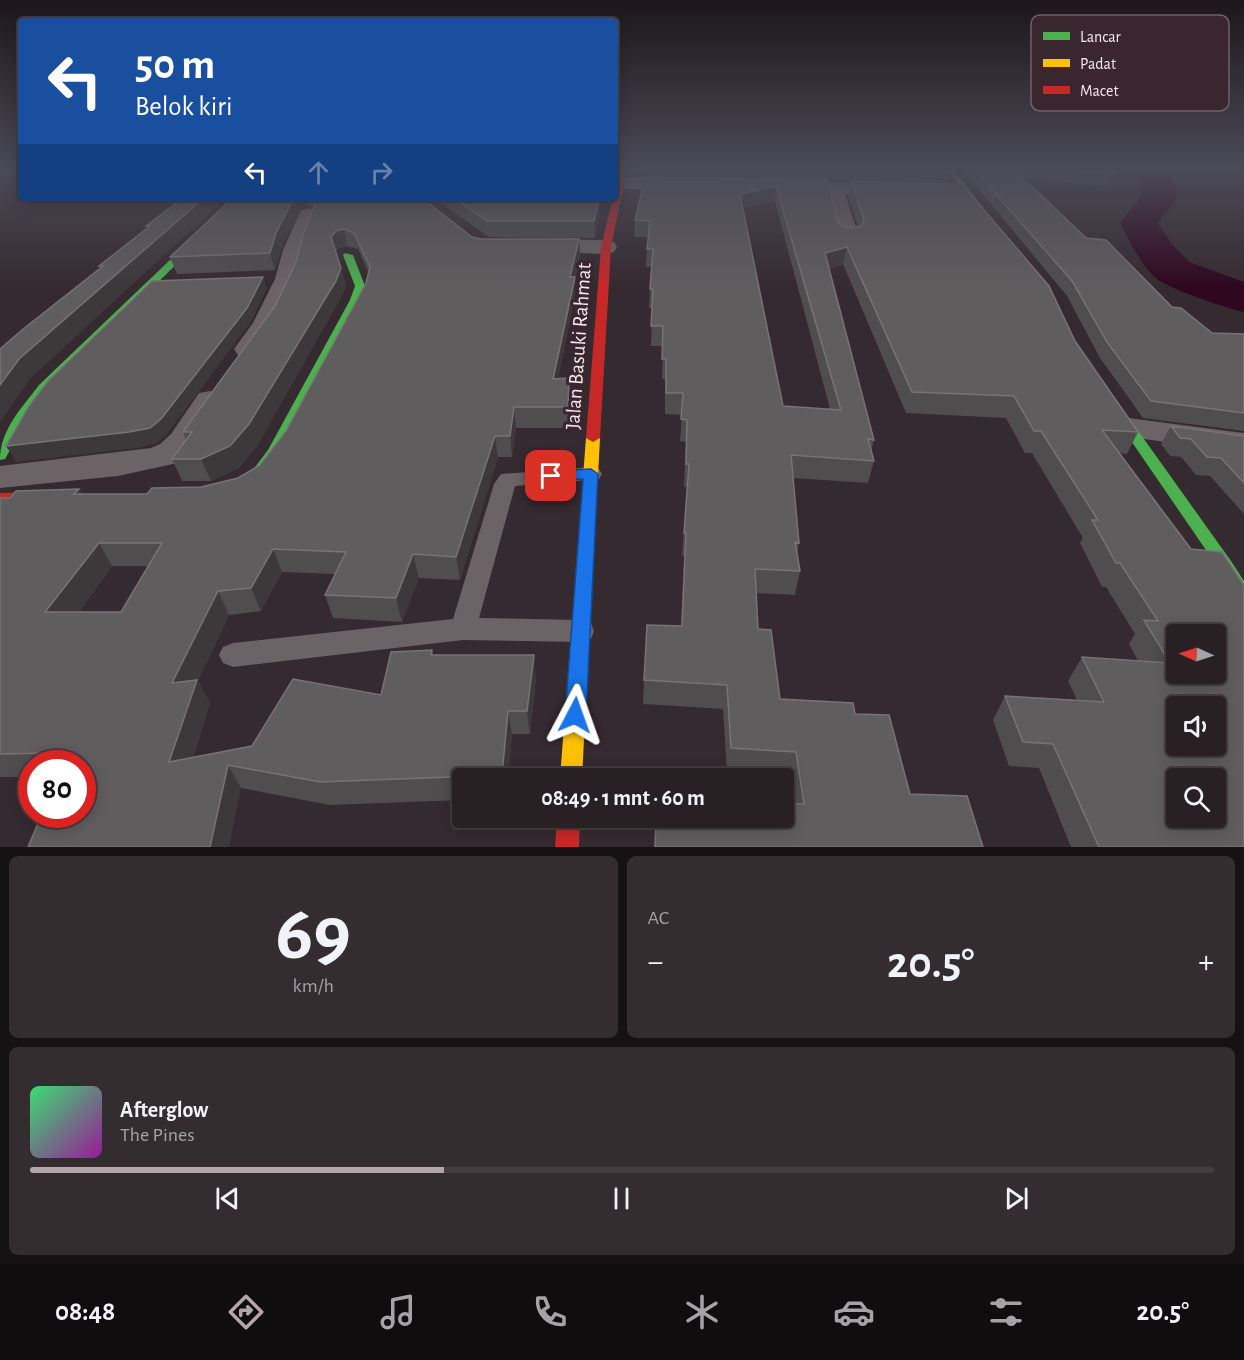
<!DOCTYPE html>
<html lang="id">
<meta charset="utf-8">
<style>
:root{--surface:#282023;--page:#342d30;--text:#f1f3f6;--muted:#a5a3a6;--line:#443e41;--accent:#b2a6ab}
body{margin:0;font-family:"Alegreya Sans",sans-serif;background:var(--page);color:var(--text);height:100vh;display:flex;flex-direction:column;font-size:22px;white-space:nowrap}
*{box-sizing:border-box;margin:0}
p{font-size:20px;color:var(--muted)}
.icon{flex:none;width:33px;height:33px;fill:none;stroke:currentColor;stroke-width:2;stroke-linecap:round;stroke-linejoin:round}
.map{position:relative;height:847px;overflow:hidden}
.panel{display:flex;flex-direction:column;gap:9px;padding:9px;background:#161213;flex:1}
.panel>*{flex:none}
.banner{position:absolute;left:18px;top:18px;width:600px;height:183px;border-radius:6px;box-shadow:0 3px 15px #0003,0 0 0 2px var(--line);background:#1a4fa0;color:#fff;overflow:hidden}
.needle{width:39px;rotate:273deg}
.fabs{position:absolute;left:1166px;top:624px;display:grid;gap:12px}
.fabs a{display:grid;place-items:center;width:60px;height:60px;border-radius:6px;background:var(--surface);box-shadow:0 3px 15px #0003,0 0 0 2px var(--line);font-size:30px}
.speed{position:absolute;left:18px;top:750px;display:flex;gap:12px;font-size:30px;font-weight:700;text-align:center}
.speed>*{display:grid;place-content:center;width:78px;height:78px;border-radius:50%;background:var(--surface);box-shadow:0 3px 15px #0003,0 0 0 2px var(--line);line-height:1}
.speed .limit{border:9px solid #d22;background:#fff;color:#111}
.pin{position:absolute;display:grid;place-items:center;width:51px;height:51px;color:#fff;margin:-26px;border-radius:12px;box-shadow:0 3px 9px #0006}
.me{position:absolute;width:66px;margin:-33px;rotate:4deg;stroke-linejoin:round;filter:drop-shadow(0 0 4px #0008)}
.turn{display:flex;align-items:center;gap:21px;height:126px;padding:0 18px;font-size:27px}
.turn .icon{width:78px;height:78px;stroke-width:2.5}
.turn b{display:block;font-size:42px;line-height:51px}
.lanes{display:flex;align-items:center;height:57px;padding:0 18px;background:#0003;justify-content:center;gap:30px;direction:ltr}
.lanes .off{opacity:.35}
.big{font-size:45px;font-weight:700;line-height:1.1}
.panel .widget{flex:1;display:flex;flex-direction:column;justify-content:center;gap:9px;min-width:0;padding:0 21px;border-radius:9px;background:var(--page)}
.panel .dial{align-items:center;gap:0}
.dial b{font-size:78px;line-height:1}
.song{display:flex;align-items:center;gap:18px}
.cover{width:72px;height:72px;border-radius:9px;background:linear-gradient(135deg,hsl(140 70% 55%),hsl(300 70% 35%))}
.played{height:6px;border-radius:3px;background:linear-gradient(90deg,var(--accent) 35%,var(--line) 35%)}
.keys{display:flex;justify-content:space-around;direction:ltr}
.heat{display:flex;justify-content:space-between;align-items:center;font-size:33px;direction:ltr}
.panel .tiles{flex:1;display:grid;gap:9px;grid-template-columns:1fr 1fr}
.widget:last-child{grid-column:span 2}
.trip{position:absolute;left:452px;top:768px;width:342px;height:60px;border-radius:6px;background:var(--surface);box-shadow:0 3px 15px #0003,0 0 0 2px var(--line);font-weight:700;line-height:60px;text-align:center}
.tab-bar{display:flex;height:96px;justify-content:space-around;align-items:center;background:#100d0e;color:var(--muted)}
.tab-bar .icon{width:42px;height:42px}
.tab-bar .on{color:var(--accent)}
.tab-bar b{font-size:27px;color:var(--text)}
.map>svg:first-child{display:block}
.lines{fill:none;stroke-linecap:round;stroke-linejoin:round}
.river{fill:#2f071f;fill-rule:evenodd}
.lane{fill:#6c6367;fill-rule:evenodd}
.street{fill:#6c6367;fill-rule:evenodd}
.fast{fill:#4caf50;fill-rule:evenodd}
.slow{fill:#ffc107;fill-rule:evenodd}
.jam{fill:#c62828;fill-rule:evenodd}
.wall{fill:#4f4d4d;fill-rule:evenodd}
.shaded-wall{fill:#3d383a}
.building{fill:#605d5e;stroke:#787375;stroke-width:1.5;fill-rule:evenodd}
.route{fill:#1a73e8;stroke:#114b97;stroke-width:1.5}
.labels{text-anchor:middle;stroke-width:6;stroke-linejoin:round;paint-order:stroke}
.street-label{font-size:21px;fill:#f5e8ee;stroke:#39262f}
.key{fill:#39262f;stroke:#716068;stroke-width:1.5}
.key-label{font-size:16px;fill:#f5e8ee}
</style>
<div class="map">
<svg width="1244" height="847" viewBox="0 0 1244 847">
<rect width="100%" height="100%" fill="#352a2f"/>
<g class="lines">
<!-- river -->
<path class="river" d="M1134 169H1166L1175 183 1177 198 1158 223 1171 243 1189 262 1244 282V312C1223 307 1178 292 1160 281 1143 270 1129 240 1120 223 1135 202 1151 197 1133 171Z"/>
<!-- lane -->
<path class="lane" d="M591 467 599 469 602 474 599 479 515 486 479 618 581 620 591 623 594 631 591 639 581 642 463 640 233 667 223 663 219 655 223 647 233 643 453 619 494 484 501 474Z"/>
<!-- street -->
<path class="street" d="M620 177H687L693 179 696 183 693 187 687 189H620L615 187V179Z
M784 181 894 184 901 186 903 190 901 194 894 196 845 194 859 237 856 242 848 243 840 242 837 237 826 194 777 191 775 187 777 183Z
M309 208 316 210 319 214 305 250 299 279 279 324 258 355 248 358 238 355 234 349 253 323 275 279 283 250 299 214 302 210Z
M535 239 606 240 614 242 617 247 614 252 606 254 527 251 524 246 527 241Z
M210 391 221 393 226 400 195 448 184 460 173 464 118 476 0 488V466L151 448 160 444 171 434 199 393Z
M1128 418 1244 433V453L1116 435 1111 428 1116 421Z"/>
<!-- fast -->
<path class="fast" d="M947 169H953L990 217V221H984Z
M235 198H244L47 391 27 420 5 459 0 460C0 430 21 409 39 385Z
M345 253 353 255 365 286 360 300 281 452 264 474H254L252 471 268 450 350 300 355 286 343 255Z
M1109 396 1114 397 1231 561 1244 581V603L1238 601 1219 569 1103 400Z"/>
<!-- slow -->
<path class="slow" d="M593 434 600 438 582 778H560L586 438Z"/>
<!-- jam -->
<path class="jam" d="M619 169H627L611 247 600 438 593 442 586 438 601 247 613 198H615Z
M55 492 60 493 63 497 60 501 0 503V493Z
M557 818H580L579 847H555Z"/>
</g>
<!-- wall -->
<path class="wall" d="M648 169H950L951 171 948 182 648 175Z
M962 169H1112L1113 174 1108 186 1024 178 1086 238 1172 307 1212 333 1244 334V431L1143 418 1100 358 1067 296Z
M645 177 827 180 838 222 843 227 851 228 858 227 848 196 851 181 1075 341 1138 432 1127 454 1119 453 1244 847H1071L1039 768 1009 766 993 720 1005 696 1077 700 1068 681 1082 657 1138 661 1129 644 1135 634 1106 587H1102L1080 543 1083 538 1032 453H1025L1006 418 906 413 843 264 829 269 874 440 871 451 874 461 868 483 793 478 799 543 797 554 800 571 795 595 756 593 758 629 780 699 855 714 910 794 983 847H655V818H783L794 803 790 775 727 772 723 709 643 704 644 680 681 626 684 556H682L687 487H684L686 442 680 441 682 415 665 414V379H662L663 346H651L652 308H649L651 267H646L648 237H634L635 220ZM775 201 830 409 783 406 743 208Z
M233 198H422L472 237 481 239H579L580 256 575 277V295L558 379 569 378 570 399 569 428H516L512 457H498L460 580 419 578 402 622 333 618 325 595 335 574 282 572 261 611 229 615 198 681 210 703 193 758 252 746 381 695 432 650 433 655 536 678 530 734H512L508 778H462V800L330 805 241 788 82 764H32V777H0V498L81 494H147L201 487 238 478 260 465 286 431 366 283 369 273 358 249 347 246 339 248 336 252 341 268 346 286 340 299 257 446 239 468 211 481H182L172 459 186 440 183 432 275 306 296 262 314 207 308 206 300 209 281 249 275 270 177 274 170 257ZM112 566H148L121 612H79Z
M434 198H589V200L600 215 595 238 489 237Z
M1171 426 1244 436V514L1210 476 1196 475 1181 457 1170 456 1161 444Z"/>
<!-- shaded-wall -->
<path class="shaded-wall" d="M776 186 775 201 739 209 740 194Z
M204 198H226L30 379 0 422V385L19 359Z
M294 198H306L308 206 300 209 281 249 275 270 270 253 276 233Z
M599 200 600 215 595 238 594 221Z
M344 229 347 246 339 248 335 254 331 237 336 231Z
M579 239 580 256 575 277V295L554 399 553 379 570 277Z
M847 247 843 264 822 271 825 253Z
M341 268 346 286 340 299 257 446 239 468 211 481 201 459Z
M263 277 267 289 251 322 167 434 157 443 137 448 16 462 6 446Z
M569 378 570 399 569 428 568 407Z
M514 407 516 428 512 457 510 436Z
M495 436 498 457 460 580 456 557Z
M79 489 91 512 74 494Z
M99 543 112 566 61 636 45 612Z
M273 549 282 572 261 611 251 588Z
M413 554 419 578 402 622 396 598Z
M218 591 229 615 198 681 210 703 184 785 169 762 172 683Z
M534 655 536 678 530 734 527 711Z
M508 711 512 734 508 778H503L502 775Z
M228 765 241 788 229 847H210Z"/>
<!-- building -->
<path class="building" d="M856 169H950L951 171Z
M974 169H1014L1086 238 1106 240 1172 307 1181 308 1212 333 1244 334V413L1151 401 1107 342 1072 281Z
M1054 169H1112L1114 170 1113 174Z
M645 177 827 180 838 222 843 227 851 228 861 226 864 220 851 181 962 184 1049 286 1075 341 1138 432 1102 430 1191 549 1222 552 1244 585V847H1099L1053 744 1023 742 1005 696 1104 702 1082 657 1170 663 1144 620 1158 621 1120 563H1116L1092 520H1098L1041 431H1034L1014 396 912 392 847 247 825 253 874 440 868 439 874 461 791 455 799 543 795 542 800 571 755 569 758 629 771 630 780 699 853 703 855 714 889 715 910 794 967 796 983 847H655L656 818H783V803L804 804 796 752 731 748 727 685 644 680 647 625 682 626 686 533H684L689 464H686L687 420 681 419 683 393H666V359H662L663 326H651L653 289H650L653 249H647L650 221 635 220ZM776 186 841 410 783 406 740 194ZM1176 634H1215V674H1176ZM1176 706H1215V746H1176ZM1176 778H1215V818H1176Z
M183 198H204L19 359 0 385V349L22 330 103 266H99L150 226H146Z
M233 198H294L276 233 270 253 170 257Z
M316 198H422L472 237 481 239H579L570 277H575L553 379 569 378 568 407H514L510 436H495L456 557 413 554 396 598 325 595 346 552 273 549 251 588 218 591 172 683 197 680 169 762 252 746 293 679 381 695 391 652 432 650 431 655H534L527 711H508L502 775 320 782 228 765 210 847H28L42 814H82V764H64L68 755 46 758 49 753 0 754V498H10L16 491 79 489 74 494H147L152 488 201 487 238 478 260 465 286 431 366 283 370 267 354 233 344 229 336 231 331 237 341 268 336 281 249 424 230 446 201 459H172L192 432H183L275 306 296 262 303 234 317 199ZM99 543H162L121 612H45Z
M454 198H585L584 200H599L594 221H487Z
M263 277 247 308 161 419 150 428 129 432 6 446 29 406 48 381 152 281Z
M1171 426 1244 436V483L1221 458 1207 457 1191 439 1180 438Z"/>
<!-- sky -->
<linearGradient id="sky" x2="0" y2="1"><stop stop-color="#1d171a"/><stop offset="0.59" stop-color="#4b4a58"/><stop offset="1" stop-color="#4b4a58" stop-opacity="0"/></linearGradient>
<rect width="1244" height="287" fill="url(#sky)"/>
<!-- route -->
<path class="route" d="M591 469 598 474 586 715 583 722 575 725 568 722 565 715 583 479 551 480 544 476 551 471Z"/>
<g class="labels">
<!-- street labels -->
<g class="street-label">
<text transform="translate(578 346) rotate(-86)" y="7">Jalan Basuki Rahmat</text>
</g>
</g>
<!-- legend -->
<rect x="1031" y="15" width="198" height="96" rx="9" class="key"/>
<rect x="1043" y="32" width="27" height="8" fill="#4caf50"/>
<rect x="1043" y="59" width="27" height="8" fill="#ffc107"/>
<rect x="1043" y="86" width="27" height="8" fill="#c62828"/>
<g class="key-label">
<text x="1080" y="42">Lancar</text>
<text x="1080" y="69">Padat</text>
<text x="1080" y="96">Macet</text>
</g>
</svg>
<div class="fabs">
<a><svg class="needle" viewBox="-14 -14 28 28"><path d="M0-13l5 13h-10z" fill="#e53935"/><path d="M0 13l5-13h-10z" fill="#a5a3a6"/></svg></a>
<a><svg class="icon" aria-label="sound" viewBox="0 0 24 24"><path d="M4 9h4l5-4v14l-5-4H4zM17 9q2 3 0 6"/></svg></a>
<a><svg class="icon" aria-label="search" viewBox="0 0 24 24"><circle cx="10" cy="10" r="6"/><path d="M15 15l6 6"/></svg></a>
</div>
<div class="speed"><div class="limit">80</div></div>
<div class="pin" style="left:551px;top:476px;background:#d93025"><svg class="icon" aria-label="arrive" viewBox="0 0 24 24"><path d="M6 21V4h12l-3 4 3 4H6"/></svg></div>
<svg class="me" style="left:575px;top:715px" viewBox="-20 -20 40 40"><path d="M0-17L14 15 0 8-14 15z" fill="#1a73e8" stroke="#fff" stroke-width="4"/></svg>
<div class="trip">08:49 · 1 mnt · 60 m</div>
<div class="banner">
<div class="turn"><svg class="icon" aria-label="left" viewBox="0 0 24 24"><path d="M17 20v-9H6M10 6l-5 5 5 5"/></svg><div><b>50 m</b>Belok kiri</div></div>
<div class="lanes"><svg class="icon" aria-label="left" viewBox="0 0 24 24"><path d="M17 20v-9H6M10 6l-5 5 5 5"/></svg><svg class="icon off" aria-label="ahead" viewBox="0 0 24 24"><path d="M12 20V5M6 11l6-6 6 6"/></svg><svg class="icon off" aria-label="right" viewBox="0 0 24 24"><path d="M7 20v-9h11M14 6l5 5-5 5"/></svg></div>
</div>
</div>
<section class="panel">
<div class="tiles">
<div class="widget dial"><b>69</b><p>km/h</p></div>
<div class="widget"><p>AC</p>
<div class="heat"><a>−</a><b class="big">20.5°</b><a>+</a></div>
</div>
<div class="widget">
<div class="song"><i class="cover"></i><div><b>Afterglow</b><p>The Pines</p></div></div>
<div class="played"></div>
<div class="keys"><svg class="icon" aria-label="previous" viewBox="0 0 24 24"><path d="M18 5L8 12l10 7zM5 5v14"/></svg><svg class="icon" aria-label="pause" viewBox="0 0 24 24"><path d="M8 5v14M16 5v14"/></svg><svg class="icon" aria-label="next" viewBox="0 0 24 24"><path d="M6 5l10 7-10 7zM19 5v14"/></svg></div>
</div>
</div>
</section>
<nav class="tab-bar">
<b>08:48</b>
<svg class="icon on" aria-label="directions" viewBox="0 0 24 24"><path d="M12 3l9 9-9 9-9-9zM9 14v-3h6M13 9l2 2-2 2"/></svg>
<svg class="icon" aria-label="music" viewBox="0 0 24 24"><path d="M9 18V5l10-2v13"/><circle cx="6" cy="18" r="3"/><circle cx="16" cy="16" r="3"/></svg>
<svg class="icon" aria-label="phone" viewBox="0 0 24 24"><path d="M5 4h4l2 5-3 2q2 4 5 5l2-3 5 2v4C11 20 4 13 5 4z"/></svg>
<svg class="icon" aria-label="climate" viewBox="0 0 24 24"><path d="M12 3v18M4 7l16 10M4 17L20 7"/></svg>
<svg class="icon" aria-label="car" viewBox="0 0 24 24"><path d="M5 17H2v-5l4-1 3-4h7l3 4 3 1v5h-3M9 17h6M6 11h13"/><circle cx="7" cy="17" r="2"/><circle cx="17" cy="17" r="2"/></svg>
<svg class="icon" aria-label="filters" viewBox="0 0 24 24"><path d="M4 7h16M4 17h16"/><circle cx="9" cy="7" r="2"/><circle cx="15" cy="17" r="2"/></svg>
<b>20.5°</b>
</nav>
